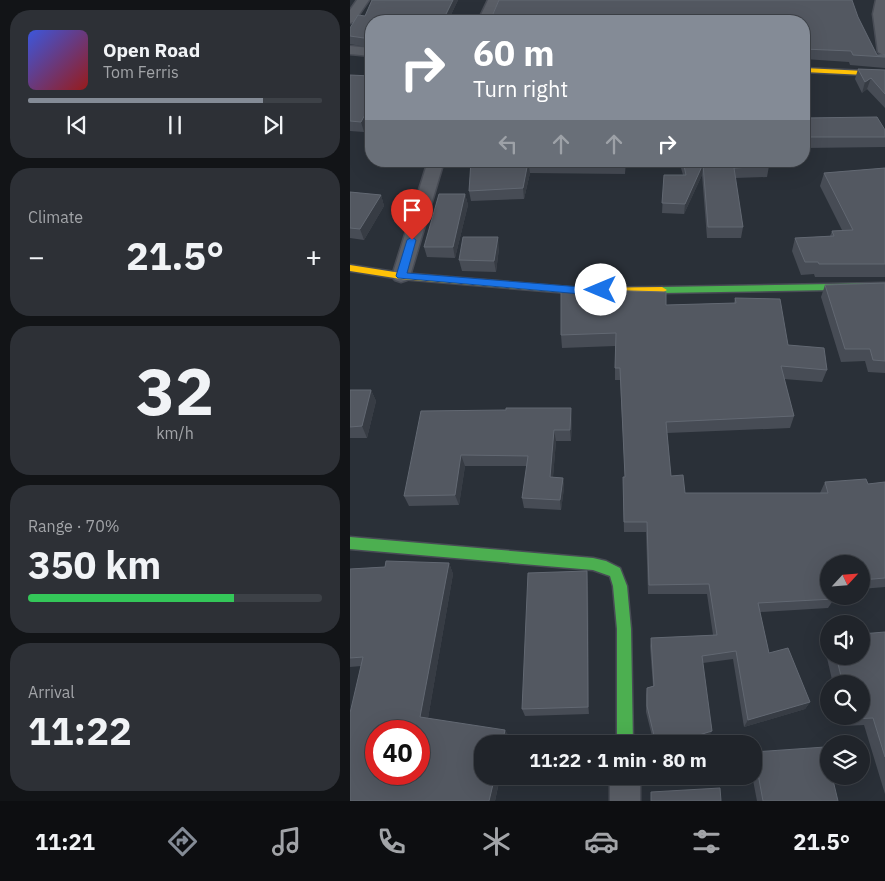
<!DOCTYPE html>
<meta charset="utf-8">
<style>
:root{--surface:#20242a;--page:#2d3036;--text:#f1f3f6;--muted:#a2a4a8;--line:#3d4147;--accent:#848b96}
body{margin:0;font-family:"IBM Plex Sans",sans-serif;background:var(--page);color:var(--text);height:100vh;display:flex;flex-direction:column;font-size:19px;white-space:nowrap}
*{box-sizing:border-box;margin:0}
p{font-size:16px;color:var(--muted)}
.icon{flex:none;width:28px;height:28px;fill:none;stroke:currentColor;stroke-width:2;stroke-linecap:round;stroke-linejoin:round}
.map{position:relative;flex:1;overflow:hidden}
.side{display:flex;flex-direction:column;gap:10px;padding:10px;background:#121417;width:350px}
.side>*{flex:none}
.guide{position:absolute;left:15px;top:15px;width:445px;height:152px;border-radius:20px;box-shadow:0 5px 20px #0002,0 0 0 1px var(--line);background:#848b96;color:#fff;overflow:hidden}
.needle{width:32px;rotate:64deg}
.fabs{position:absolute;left:470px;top:555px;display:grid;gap:10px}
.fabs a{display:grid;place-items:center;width:50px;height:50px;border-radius:50%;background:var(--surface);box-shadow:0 5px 20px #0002,0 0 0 1px var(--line);font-size:25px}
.speed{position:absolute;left:15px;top:720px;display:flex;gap:10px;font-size:25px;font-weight:700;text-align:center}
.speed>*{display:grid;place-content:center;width:65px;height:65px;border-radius:50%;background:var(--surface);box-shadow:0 5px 20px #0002,0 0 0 1px var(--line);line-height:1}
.speed .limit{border:8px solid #d22;background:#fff;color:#111}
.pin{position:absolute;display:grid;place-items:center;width:42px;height:42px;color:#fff;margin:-51px -21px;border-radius:50% 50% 50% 0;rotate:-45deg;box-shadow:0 0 5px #0007}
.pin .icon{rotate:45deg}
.me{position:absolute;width:55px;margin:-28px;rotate:270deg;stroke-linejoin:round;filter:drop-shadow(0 0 4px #0008)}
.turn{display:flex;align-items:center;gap:18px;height:105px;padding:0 25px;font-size:22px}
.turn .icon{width:65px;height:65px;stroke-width:2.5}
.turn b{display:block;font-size:35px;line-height:42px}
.lanes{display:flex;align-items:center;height:48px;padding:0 25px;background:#0003;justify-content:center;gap:25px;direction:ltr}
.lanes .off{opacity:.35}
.big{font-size:38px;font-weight:800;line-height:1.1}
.side .card{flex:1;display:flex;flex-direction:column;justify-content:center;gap:8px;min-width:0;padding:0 18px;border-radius:20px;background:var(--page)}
.side .dial{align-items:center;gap:0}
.dial b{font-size:65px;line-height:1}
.song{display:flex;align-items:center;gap:15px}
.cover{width:60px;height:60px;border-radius:8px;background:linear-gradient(135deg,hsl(230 70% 55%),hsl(0 70% 35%))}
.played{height:5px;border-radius:2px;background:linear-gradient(90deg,var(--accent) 80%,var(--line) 80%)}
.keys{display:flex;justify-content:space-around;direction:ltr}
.heat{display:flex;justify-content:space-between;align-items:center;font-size:28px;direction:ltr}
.charge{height:8px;border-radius:4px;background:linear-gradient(90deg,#34c759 70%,var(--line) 0)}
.trip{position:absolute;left:124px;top:735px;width:288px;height:50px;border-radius:20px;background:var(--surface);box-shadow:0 5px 20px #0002,0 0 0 1px var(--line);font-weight:800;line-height:50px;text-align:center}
.tabs{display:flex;height:80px;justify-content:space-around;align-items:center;background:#0d0e11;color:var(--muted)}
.tabs .icon{width:35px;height:35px}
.tabs .active{color:var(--accent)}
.tabs b{font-size:22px;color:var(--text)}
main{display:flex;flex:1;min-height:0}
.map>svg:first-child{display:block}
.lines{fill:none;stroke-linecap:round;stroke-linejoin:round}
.street-casing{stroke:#484c55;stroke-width:3}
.fast-casing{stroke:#484c55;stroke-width:3}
.slow-casing{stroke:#484c55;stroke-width:3}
.street{fill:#5a5e66;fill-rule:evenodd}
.fast{fill:#4caf50;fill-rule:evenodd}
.slow{fill:#ffc107;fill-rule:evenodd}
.wall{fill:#474c55}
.shaded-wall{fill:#373c44}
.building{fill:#535861;stroke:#626872;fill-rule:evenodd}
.route{fill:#1a73e8;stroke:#114b97}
</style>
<main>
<section class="side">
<div class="card">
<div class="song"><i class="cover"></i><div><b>Open Road</b><p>Tom Ferris</p></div></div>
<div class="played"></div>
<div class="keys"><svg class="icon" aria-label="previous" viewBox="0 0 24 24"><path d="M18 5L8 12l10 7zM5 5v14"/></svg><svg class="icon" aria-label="pause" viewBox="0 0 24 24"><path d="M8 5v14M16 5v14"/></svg><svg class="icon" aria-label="next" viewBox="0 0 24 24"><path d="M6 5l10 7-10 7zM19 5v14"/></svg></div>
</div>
<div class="card"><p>Climate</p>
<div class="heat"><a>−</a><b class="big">21.5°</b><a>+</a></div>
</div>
<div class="card dial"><b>32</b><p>km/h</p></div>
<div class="card"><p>Range · 70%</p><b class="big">350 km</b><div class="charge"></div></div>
<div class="card"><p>Arrival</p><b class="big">11:22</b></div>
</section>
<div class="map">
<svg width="535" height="801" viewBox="0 0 535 801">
<rect width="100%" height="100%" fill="#2a3038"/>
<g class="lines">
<!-- street casing -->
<g class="street-casing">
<path id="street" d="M7 0H19L4 22 0 23V10Z
M138 0H150L140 21H128Z
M526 0H535V56L528 52 523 14Z
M0 46 21 48V56L0 54Z
M78 161H94L60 276 57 280 51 282 45 280 42 276Z
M260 776H290V801H260Z"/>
</g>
<!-- fast casing -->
<g class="fast-casing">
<path id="fast" d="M535 283V289L312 293 307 290 312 287Z
M0 537 243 558 256 561 270 568 277 586 281 629 283 744H267V629L263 586 260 576 243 570 0 549Z"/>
</g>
<!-- slow casing -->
<g class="slow-casing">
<path id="slow" d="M454 68 535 72V76L454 72Z
M0 265 51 273 231 288 312 287 317 290 312 293 231 294 51 279 0 271Z"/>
</g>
<!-- street -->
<use href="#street" class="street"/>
<!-- fast -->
<use href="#fast" class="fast"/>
<!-- slow -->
<use href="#slow" class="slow"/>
</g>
<!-- wall -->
<path class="wall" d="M22 0H108L98 21H21V48L0 44V28L15 16Z
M508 17 527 55H535V68L500 65 499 62 454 59V21Z
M508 69 535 70V108L517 89 512 93 505 79Z
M0 75 21 76V119L14 132 0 131Z
M454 118 535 130V147L454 148Z
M121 161H276L275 174 180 173 174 199 121 201 119 191Z
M329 161H417L419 166 417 177 385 178 393 227 391 238H357L352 175 334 214 312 213 314 175H333Z
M535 168V277H465L464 274 451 275 442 251 445 238 480 236 482 231 492 230 470 186 474 173Z
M0 192 31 195 34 206 14 240 0 238Z
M115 194 118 205 105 258 77 257 74 247Z
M149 248 146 272 112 271 109 260Z
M535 283V373L518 372 515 361 491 362 471 297 475 285Z
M385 298 438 345 477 370 472 382 434 379 444 416 440 428 317 433 321 476 335 493H470L475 482 518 484 535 482V587L511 589V564H479V596L484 599 478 608 410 612 419 653 460 702 455 709 394 727 383 659 353 663 359 737 337 744H304L296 712V695L297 688 303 686 300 646 301 638 363 635 357 594H298L296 532H274L273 488V477H275L270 380H265V346L212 348 211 335 316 305 384 303Z
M0 390H21L26 401 17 438H0Z
M156 410 222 419 221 441H206L203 477 213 478 214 488 211 510 174 508 172 498 177 466H115L109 505 59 506 54 496Z
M99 563 103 574 78 718 159 736 145 801H0L11 666 0 667V569Z
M238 582 239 714 175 716 172 709Z
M535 632V794L514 725 494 726 492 716H511V684H483L474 645 479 639V656H511Z
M404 752 488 801H407L402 775V755Z"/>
<!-- shaded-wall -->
<path class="shaded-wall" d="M103 0H108L98 21H94Z
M521 78 517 89 512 93 515 82Z
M18 109 21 119 14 132 11 122Z
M178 162 180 173 174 199 173 188Z
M353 164 352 175 334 214 335 204Z
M115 194 118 205 105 258 103 247Z
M31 195 34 206 14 240 10 229Z
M148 237 149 248 146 272 144 261Z
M21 390 26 401 17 438 12 426Z
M221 408 222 419 221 441 220 430Z
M204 430 206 441 202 487 200 477Z
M111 455 115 466 109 505 105 495Z
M213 478 214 488 211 510 210 500Z
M99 563 103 574 77 724 70 717Z
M237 571 238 582 239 714 238 707Z
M460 702 455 709 394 727 398 720Z
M155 730 159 736 157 744H152Z
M362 731 359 737 337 744H320Z
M145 776H150L145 801H139Z"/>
<!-- building -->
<path class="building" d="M22 0H103L93 20H98L97 21H21V39L0 36V28L8 15 15 16Z
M149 0H502L508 17 527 55H535V57L503 55 501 51 454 49V21H140Z
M508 69 535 70V94L521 78 515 82Z
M0 75 21 76V109H18L11 122 0 121Z
M527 117 535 130V137H454V118Z
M121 161H276V163L178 162 173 188 119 191Z
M333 161H417L419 166 384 168 393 227H358L353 164 335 204 312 203 314 175H336Z
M535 168V264H469L468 262H455L445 238 484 236 482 231 503 230 474 173Z
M0 192 31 195 10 229 0 228Z
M89 194H115L103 247H74Z
M113 237H148L144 261 109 260Z
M535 283V361L523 360 520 349H495L475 285Z
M211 289 316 292V305L386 303 385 298 430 299 438 345 474 348 477 370 431 366 444 416 316 422 321 476 333 475 335 493H478L475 482 516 479 518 484 535 482V578L511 580V564H479V596H484V599L408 603 419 653 438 648 460 702 398 720 386 651 352 656 362 731 320 744H306L297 706V688L304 686 301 638 367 635 359 584 299 585 297 522H274L273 477H275L270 368H265L266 333 211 335Z
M0 390H21L12 426 0 427Z
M156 408H221L220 430H204L200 477 213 478 210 500 172 498 178 456 111 455 105 495 54 496 71 411 156 410Z
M36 561 99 563 70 717 155 730 152 744H132V776H145L139 801H0V713L13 657 0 658V569L35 567ZM26 731H69V774H26Z
M237 571 238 707 172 709 178 573Z
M535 632V757L523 718 502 719V716H511V684H493L486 656H511V634Z
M475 747 479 763V776H482L488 801H413L404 752Z
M370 788 371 801H301V792Z"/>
<!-- route -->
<path class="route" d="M62 237 66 240 57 273 231 287H251L256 290 251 294H231L48 278 46 276 57 240Z"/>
</svg>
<div class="fabs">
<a><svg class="needle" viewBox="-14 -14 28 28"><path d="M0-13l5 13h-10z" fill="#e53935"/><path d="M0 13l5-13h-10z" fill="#a2a4a8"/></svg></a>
<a><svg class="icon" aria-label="sound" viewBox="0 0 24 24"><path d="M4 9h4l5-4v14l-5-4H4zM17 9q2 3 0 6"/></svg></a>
<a><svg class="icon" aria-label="search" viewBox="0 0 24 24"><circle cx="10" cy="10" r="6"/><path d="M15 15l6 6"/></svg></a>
<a><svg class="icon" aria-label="layers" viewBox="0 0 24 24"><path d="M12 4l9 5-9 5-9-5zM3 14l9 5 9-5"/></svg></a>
</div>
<div class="speed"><div class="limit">40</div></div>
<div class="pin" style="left:62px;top:240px;background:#d93025"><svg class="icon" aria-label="arrive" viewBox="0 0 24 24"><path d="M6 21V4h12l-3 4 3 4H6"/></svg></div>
<svg class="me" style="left:251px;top:290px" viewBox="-20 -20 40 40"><circle r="19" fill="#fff"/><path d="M0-13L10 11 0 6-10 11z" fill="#1a73e8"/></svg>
<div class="trip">11:22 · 1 min · 80 m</div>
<div class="guide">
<div class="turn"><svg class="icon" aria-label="right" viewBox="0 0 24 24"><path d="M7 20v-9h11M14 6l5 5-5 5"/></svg><div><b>60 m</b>Turn right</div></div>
<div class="lanes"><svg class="icon off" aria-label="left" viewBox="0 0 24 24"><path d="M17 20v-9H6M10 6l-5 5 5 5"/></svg><svg class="icon off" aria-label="ahead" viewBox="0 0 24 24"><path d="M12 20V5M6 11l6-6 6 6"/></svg><svg class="icon off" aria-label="ahead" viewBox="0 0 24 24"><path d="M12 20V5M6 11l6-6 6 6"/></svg><svg class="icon" aria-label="right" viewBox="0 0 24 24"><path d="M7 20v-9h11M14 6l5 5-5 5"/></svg></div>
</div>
</div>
</main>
<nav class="tabs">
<b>11:21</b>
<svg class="icon active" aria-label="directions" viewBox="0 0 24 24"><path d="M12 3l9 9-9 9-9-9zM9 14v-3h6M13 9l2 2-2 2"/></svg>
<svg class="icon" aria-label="music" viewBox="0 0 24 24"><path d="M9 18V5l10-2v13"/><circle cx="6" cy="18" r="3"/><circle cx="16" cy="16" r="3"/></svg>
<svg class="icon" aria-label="phone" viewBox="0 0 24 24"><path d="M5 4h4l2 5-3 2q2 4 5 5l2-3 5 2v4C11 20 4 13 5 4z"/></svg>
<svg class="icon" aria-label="climate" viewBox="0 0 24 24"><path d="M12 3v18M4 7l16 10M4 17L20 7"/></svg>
<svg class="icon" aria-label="car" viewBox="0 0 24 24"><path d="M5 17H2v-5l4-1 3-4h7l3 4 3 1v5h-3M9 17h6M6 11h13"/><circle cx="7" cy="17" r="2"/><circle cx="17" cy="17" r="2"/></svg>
<svg class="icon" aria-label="filters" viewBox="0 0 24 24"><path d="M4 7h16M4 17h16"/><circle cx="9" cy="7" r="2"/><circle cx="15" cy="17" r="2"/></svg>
<b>21.5°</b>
</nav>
